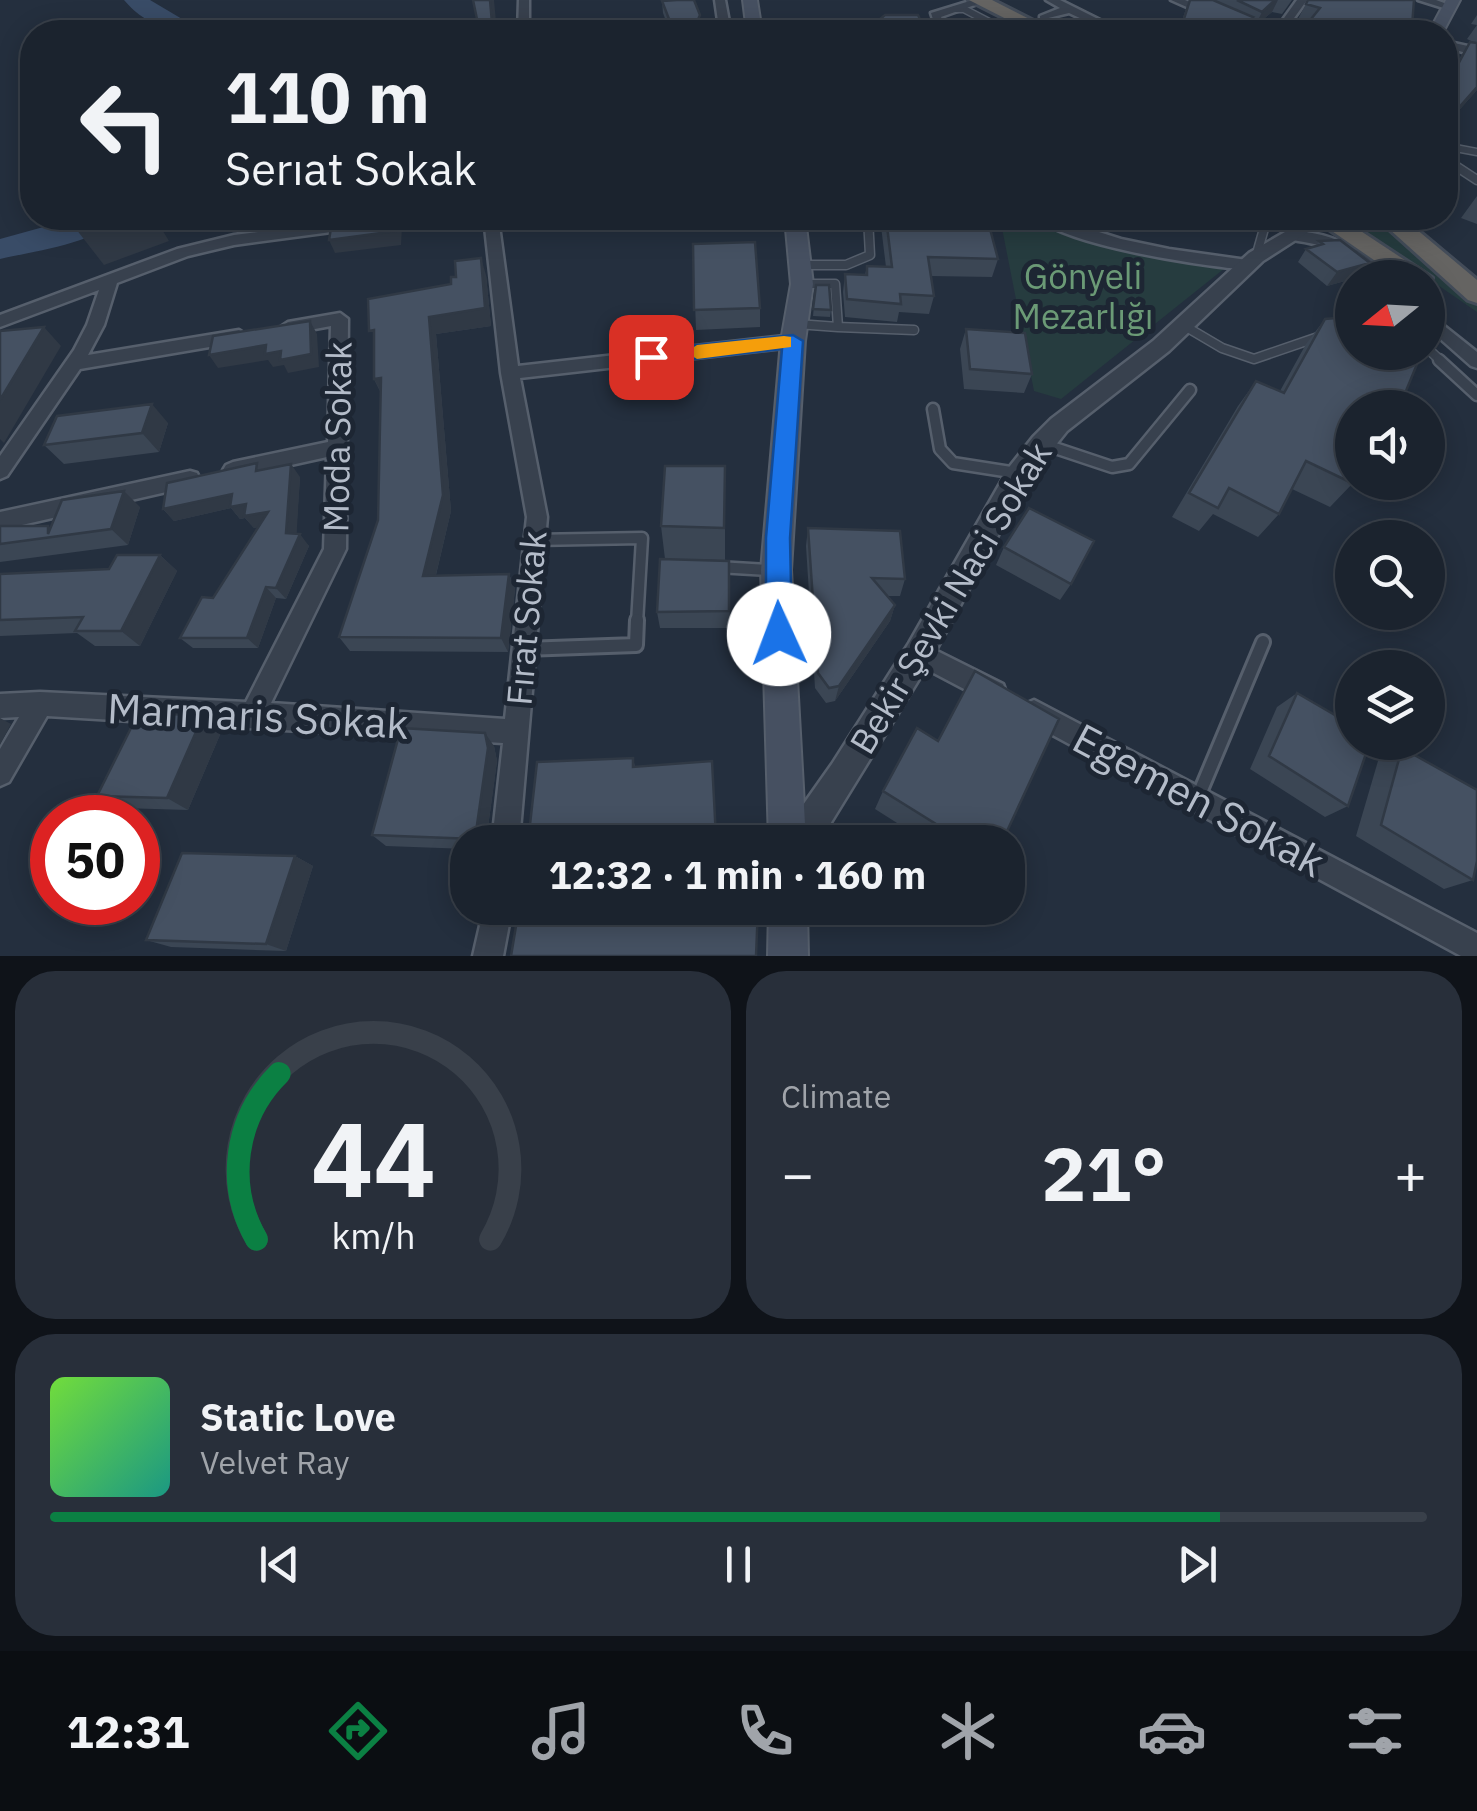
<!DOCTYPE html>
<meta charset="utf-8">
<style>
:root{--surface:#1b232e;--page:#282f3a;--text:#f1f3f6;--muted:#a0a4aa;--line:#39404a;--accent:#0b8043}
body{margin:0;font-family:"IBM Plex Sans",sans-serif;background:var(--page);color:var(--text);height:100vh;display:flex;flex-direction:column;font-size:38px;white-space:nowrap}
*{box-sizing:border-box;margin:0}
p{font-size:32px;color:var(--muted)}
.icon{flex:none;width:55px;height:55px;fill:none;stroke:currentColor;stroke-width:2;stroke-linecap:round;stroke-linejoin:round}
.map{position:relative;height:956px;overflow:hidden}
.sheet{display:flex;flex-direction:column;gap:15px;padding:15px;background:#0f1319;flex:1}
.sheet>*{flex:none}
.guide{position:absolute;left:20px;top:20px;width:1438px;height:210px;border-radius:40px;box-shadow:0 5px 25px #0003,0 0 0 2px var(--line);background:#1b232e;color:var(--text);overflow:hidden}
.needle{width:65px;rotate:252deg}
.tools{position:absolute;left:1335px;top:260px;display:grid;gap:20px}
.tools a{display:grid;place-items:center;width:110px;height:110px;border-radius:50%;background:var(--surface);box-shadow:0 5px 25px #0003,0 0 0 2px var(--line);font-size:50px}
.speed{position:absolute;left:30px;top:795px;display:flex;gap:20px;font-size:50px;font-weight:700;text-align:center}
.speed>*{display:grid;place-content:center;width:130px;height:130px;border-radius:50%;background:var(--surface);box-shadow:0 5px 25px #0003,0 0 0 2px var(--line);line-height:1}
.speed .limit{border:15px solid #d22;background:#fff;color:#111}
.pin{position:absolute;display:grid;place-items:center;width:85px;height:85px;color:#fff;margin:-42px;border-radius:20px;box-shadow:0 5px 15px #0006}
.me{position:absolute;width:110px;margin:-55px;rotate:358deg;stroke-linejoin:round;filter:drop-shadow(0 0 8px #0008)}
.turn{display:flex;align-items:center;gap:35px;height:210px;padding:0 40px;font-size:45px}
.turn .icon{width:130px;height:130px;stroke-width:2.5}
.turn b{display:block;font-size:70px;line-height:85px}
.big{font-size:75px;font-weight:800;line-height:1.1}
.sheet .tile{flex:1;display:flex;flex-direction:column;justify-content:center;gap:15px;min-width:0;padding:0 35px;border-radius:40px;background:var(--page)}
.sheet .dial{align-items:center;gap:0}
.dial svg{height:260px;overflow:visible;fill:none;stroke:var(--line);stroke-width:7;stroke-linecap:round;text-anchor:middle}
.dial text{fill:var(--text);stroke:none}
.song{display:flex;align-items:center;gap:30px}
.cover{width:120px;height:120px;border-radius:15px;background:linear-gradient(135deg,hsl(100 70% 55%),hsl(170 70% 35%))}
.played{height:10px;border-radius:5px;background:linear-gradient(90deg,var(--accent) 85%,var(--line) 85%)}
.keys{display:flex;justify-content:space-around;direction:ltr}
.heat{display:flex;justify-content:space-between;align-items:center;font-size:55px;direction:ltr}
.sheet .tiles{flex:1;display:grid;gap:15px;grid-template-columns:1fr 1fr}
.tile:last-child{grid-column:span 2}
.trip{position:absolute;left:450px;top:825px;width:575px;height:100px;border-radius:40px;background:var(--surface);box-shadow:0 5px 25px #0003,0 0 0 2px var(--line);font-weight:800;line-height:100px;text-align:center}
.tab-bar{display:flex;height:160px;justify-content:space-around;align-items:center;background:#0b0e12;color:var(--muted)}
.tab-bar .icon{width:70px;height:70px}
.tab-bar .selected{color:var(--accent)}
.tab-bar b{font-size:45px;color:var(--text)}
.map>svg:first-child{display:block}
.green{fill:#263c3f}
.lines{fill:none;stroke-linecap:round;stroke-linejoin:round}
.river{fill:#394c67;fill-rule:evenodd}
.service-far3-casing{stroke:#565f6c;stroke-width:9}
.service-far2-casing{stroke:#565f6c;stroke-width:11}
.service-far1-casing{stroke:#565f6c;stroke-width:15}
.service-casing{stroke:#565f6c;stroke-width:18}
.minor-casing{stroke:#565f6c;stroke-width:5}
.tertiary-casing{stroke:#565f6c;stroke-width:5}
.secondary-casing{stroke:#565f6c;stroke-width:4}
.trunk-casing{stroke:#434c59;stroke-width:6}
.service-far3{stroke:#38414e;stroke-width:6}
.service-far2{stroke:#38414e;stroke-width:8}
.service-far1{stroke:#38414e;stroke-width:10}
.service{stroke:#38414e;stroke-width:12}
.minor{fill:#38414e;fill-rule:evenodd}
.tertiary{fill:#38414e;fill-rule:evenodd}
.secondary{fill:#465061;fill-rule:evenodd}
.trunk{fill:#656462;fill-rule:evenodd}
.wall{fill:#3b4654}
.shaded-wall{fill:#303945}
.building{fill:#455162;stroke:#303945;stroke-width:2.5}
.route{fill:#1a73e8;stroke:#114b97;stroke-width:2.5}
.slow{fill:#f59e0b}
.labels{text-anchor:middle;stroke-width:10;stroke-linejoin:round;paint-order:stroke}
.park-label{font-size:35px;fill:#6b9a76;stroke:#1d2633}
.street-label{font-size:35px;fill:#b4bcc9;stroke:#1d2633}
.near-street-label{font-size:42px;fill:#b4bcc9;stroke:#1d2633}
</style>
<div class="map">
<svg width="1477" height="956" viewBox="0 0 1477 956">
<rect width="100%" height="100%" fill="#242f3e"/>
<!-- green -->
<path class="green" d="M1000 218H1021L1230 264 1061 399 1034 391Z
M1340 218H1379L1477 301V312Z"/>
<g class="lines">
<!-- river -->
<path class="river" d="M124 0H150L204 32C173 34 145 25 124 0Z
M76 218H117C99 243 30 252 0 259V239Z"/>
<!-- service-far3 casing -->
<g class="service-far3-casing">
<path id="service-far3" d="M955 9H964L1008 32
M1445 146 1477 152"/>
</g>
<!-- service-far2 casing -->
<g class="service-far2-casing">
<path id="service-far2" d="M1445 159 1477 180
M1256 257 1267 218
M803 265H846L870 255 868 218
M797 324 838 327 835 284H803
M1183 325 1222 348 1254 359 1324 335
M838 327 914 330
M1428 349 1442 362"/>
</g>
<!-- service-far1 casing -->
<g class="service-far1-casing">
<path id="service-far1" d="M1439 360 1477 395
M933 409 940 449 953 463 1017 473
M1043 444 1112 467 1129 464 1190 390
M534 540 642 538 637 623
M718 567 770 570"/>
</g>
<!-- service casing -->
<g class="service-casing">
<path id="service" d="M524 649 636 645 637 620
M1198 797 1263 642"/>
</g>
<!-- minor casing -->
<g class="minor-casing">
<path id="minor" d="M519 0H529V32H518Z
M715 0H725L730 27 755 26 761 29 753 32H700L705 29 719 28Z
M973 0 986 1 941 17 948 32H937L931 13Z
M1046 0H1060L1124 32H1110L1069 13 1040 20V16L1060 8Z
M1171 0H1185L1258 32H1243Z
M1297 0H1307L1284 32H1274Z
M1418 0H1436L1455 7 1450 10Z
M1445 41 1477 48V56L1445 47Z
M375 218H414L407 222 234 245 188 256 117 283 104 325 88 355 239 330 248 336 239 342 80 369 7 476 0 479V456L74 350 87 325 99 290 0 327V315L177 249 234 235Z
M484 218H498L518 366 793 335 802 341 793 347 520 378 547 517 519 842H492L503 743 47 716 9 782 0 786V749L19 717 0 718V694L40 692 246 702 324 549 327 457 233 478 226 475 223 470 226 465 233 462 328 442 331 326 288 334 279 328 288 322 340 313 348 319 346 549 271 703 505 719 527 517 501 373Z
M1036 218H1055L1121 239 1169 249 1247 260 1255 265 1247 270C1198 265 1073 247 1036 218Z
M1292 231C1331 232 1362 248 1388 278H1370C1338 247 1328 246 1287 239L1284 236Z
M1428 313 1477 352V368L1471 366 1428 328Z
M190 471 197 473 200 479 197 485 0 530V512Z
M919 642 1003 684 1006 692 1003 700 994 703 985 700 911 661 907 653 911 645Z
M1034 700 1477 933V956H1461L1025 720 1022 712 1025 704Z
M484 908H512L503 956H473Z"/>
</g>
<!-- tertiary casing -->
<g class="tertiary-casing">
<path id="tertiary" d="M1309 218H1330L1263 261 1169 351 1067 431 1051 451 1028 480 929 663 827 829 813 842H773L778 830 803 805 832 764 909 643 1010 466 1033 437 1051 419 1153 341 1249 253Z"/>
</g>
<!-- secondary casing -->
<g class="secondary-casing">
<path id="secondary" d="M743 0H757L762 32H747Z
M1446 0H1460L1443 32H1429Z
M785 218H805L813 284 805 341 791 570 806 842H769L761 570 781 341 791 284Z
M769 908H807L808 956H768Z"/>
</g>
<!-- trunk casing -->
<g class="trunk-casing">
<path id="trunk" d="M969 0H992L1055 32H1032Z
M1313 218H1341L1432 278 1428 284V278H1400Z
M1377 218H1403L1477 280V303L1468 300Z"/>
</g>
<!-- service-far3 -->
<use href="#service-far3" class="service-far3"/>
<!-- service-far2 -->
<use href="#service-far2" class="service-far2"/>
<!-- service-far1 -->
<use href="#service-far1" class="service-far1"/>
<!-- service -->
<use href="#service" class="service"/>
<!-- minor -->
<use href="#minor" class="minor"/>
<!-- tertiary -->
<use href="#tertiary" class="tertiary"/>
<!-- secondary -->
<use href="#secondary" class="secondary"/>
<!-- trunk -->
<use href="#trunk" class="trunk"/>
</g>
<!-- wall -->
<path class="wall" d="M1189 0H1292L1282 14 1272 12 1255 26H1253L1250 32H1178Z
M1308 0 1412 27 1409 32H1302L1309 22 1298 19Z
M662 1 701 23 708 32H670L663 13Z
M1477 15V90L1445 126V81L1470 42 1475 43 1467 39 1477 25 1471 24Z
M1477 196V224L1461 218Z
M880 218H962L963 224 998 259 992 277 931 276 934 296 929 314 899 312 897 322 845 317 843 292 845 274 865 275 867 266 886 267Z
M1319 241 1370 263 1360 277 1352 278V279L1327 286 1298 262 1306 249 1315 247Z
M693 244 760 308V327L696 330Z
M486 275 491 326 436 334 451 511 436 575 509 574 515 589 508 652 350 651 339 637 378 520 381 393 374 379 451 284Z
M816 285 831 310 830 317 813 316Z
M1325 319 1352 408 1354 482 1330 507 1292 489 1279 514 1258 537 1213 514 1199 531 1172 517 1238 406 1256 381 1280 391 1306 344Z
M966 329 1032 374 1024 393 964 389 960 349Z
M168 423 159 452 64 464 44 445Z
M262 470 300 477 296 534 309 546 286 599 276 598 258 648H193L180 638 213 598 258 527 254 528 245 518 240 519 231 508 174 521 163 509Z
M725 499V560L665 559 661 526Z
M140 507 128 545 0 562V526H48L50 528Z
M808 528 905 579 900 596H888L895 605 890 621 835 701 826 703 815 688 806 546Z
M1004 547 1071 584 1060 600 996 565Z
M160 555 177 571 140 646H95L77 633 0 636V574L109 569Z
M729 561 730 628H660L657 612Z
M1297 693 1348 806 1325 817 1250 769 1277 707Z
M203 716 222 730 188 810 121 808 97 796Z
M494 746 497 761 486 842H468V849L386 846 372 835Z
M1402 748 1473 880 1444 889 1356 836 1378 761Z
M633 758 635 767 712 761 717 842H528Z
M883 791 1002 842H927L875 809Z
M295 856 313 866 286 951 171 947 146 940Z"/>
<!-- shaded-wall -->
<path class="shaded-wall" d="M490 0H494L497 32H480L478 24Z
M1275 0H1278L1272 12 1255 26 1262 12Z
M1477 87V90L1445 126 1447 121Z
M111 218H155L169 241 104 265 76 229Z
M399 218 402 226 401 245 335 253 329 240Z
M481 258 486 275 491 326 436 334 451 511 432 591 423 576 429 317Z
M1370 263 1360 277 1352 278V279L1327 286 1337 272Z
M310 321 317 334 319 367 288 373 284 365 273 367 268 360 218 368 209 355Z
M44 327 61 346 4 443 0 439V400Z
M381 378 383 397 374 379Z
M152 404 168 423 159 452 142 433Z
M291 464 300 477 296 544 300 534 309 546 286 599 276 588 286 533Z
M124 491 140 507 128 545 111 529Z
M232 494 246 504 268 512 277 523 254 528 245 518 240 519 231 508 174 521 163 509Z
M160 555 177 571 140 646 121 631Z
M509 574 515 589 508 652 501 638Z
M266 587 276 598 258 648 247 638Z
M895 605 890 621 835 701 839 686Z
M203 716 222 730 188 810 167 798Z
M0 718 11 724 0 745Z
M485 733 494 746 497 761 486 842H478L475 839Z
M295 856 313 866 286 951 266 944Z"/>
<!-- building -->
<path class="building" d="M473 0H490L492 23 478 24Z
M677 0H694L700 15 697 22 704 24 708 32H674L662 1Z
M1190 0H1213L1253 17 1248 21 1254 23 1245 32H1190L1181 28Z
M1237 0H1275L1262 12Z
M1308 0H1414L1412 27 1406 26 1402 32H1339L1307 24 1320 8 1306 4Z
M885 15H918L926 32H864Z
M1470 42 1477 43V87L1447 121 1445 120V81L1456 68Z
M71 218H111L76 229Z
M364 218H397L396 231 329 240 332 222Z
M886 218H962L963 224 989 225 998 259 928 257 934 296 900 294 901 304 847 299 845 274 867 275V266L892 267Z
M1340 240 1370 263 1337 272 1306 249 1323 244 1319 241Z
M755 242 760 308 694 310 693 244Z
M481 258 485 308 429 317 443 495 423 576 509 574 501 638 339 637 378 520 381 378 374 379V330L369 331 368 299 451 284V277H456L455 261Z
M816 285H829L831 310 813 309Z
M1336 318 1352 324V352H1422L1399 408H1352V482L1354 484 1306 461 1279 514 1229 488 1218 508 1189 493 1256 381 1284 393 1325 319Z
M310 321 311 354 280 360 281 351 265 354 266 345 209 355 213 336Z
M44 327 0 400V331Z
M966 329 1025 333 1032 374 970 369Z
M152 404 142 433 44 445 57 416Z
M257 463 256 471 291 464 286 533 300 534 276 588 266 587 247 638H180L202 597 213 598 268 512 244 516 246 504 230 507 232 494 163 509 167 483Z
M665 466H725L724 528 661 526Z
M124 491 111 529 0 544V526H48V534L62 500Z
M1029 508 1094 541 1071 584 1004 547Z
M808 528 900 531 905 579 872 578 895 605 839 686 829 688 818 673Z
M117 555H160L121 631H75L83 617 0 620V574L109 569Z
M660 559 729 561V611L657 612Z
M975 671 1059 719 1002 842H965L883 791 917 728 938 741Z
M1297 693 1352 725V742H1370L1348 806 1269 756Z
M139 712 203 716 167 798 97 796Z
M401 728 485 733 488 748 475 839 372 835Z
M1402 748 1477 790V861L1473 880 1381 825Z
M633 758V767L712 761 716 837 637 842H528L537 762Z
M182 853 295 856 266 944 146 940Z
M519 908H758L756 956H511Z"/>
<!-- route -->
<path class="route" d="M793 335 803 341 790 538 792 634 788 643 779 646 770 643 766 634V538L782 349 651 364 641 357 651 350Z"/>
<!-- slow -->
<path class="slow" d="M784 336 791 337V347L697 359 687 352 697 345Z"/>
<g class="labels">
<!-- park labels -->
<g class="park-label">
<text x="1083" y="289">Gönyeli<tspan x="1083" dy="40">Mezarlığı</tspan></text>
</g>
<!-- street labels -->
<g class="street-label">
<text transform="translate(338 437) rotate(-89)" y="12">Moda Sokak</text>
<text transform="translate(951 598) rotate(-59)" y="12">Bekir Şevki Naci Sokak</text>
<text transform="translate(527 618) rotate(-85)" y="12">Fırat Sokak</text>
</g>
<!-- near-street labels -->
<g class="near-street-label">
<text transform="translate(258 716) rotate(3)" y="15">Marmaris Sokak</text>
<text transform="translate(1199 800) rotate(28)" y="15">Egemen Sokak</text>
</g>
</g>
</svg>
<div class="tools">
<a><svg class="needle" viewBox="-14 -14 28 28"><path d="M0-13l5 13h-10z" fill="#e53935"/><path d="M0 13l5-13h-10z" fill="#a0a4aa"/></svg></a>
<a><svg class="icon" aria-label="sound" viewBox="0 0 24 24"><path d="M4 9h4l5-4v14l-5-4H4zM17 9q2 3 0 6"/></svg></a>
<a><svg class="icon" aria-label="search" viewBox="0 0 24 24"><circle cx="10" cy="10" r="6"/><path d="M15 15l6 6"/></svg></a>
<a><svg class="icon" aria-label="layers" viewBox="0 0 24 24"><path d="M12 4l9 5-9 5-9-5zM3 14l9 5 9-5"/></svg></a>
</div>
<div class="speed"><div class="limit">50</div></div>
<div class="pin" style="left:651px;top:357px;background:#d93025"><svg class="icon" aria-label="arrive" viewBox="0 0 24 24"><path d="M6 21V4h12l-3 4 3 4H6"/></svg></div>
<svg class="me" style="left:779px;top:634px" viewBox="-20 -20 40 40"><circle r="19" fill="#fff"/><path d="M0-13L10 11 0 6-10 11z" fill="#1a73e8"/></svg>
<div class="trip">12:32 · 1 min · 160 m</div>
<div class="guide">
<div class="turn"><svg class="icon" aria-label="left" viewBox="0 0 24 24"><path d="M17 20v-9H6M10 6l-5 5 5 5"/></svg><div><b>110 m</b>Serıat Sokak</div></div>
</div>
</div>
<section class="sheet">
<div class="tiles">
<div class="tile dial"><svg viewBox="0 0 100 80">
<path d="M14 69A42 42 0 1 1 86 69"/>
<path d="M14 69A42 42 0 0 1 21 18" stroke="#0b8043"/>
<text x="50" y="56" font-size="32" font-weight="700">44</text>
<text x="50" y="72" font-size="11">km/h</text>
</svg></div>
<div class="tile"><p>Climate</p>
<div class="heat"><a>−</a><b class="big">21°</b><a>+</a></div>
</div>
<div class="tile">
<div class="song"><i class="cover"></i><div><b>Static Love</b><p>Velvet Ray</p></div></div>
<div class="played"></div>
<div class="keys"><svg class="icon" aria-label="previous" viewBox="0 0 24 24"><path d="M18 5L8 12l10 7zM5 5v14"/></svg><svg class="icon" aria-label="pause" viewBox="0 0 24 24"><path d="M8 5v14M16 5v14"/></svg><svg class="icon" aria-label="next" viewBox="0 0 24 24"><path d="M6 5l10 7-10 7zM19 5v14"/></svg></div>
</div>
</div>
</section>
<nav class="tab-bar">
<b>12:31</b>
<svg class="icon selected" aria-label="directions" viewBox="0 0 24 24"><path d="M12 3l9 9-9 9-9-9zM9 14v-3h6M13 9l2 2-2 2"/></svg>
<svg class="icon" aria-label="music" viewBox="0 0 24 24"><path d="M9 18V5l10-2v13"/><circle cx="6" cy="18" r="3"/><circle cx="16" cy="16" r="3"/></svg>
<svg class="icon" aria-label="phone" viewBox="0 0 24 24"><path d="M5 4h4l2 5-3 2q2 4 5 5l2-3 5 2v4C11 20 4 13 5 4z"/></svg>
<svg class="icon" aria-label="climate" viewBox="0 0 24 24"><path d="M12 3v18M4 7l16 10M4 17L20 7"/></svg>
<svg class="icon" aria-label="car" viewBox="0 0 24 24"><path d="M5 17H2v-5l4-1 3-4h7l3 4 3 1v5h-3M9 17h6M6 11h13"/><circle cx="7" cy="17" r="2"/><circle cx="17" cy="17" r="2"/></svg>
<svg class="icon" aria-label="filters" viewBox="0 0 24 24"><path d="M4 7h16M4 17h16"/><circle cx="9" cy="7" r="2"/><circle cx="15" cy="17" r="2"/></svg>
</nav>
